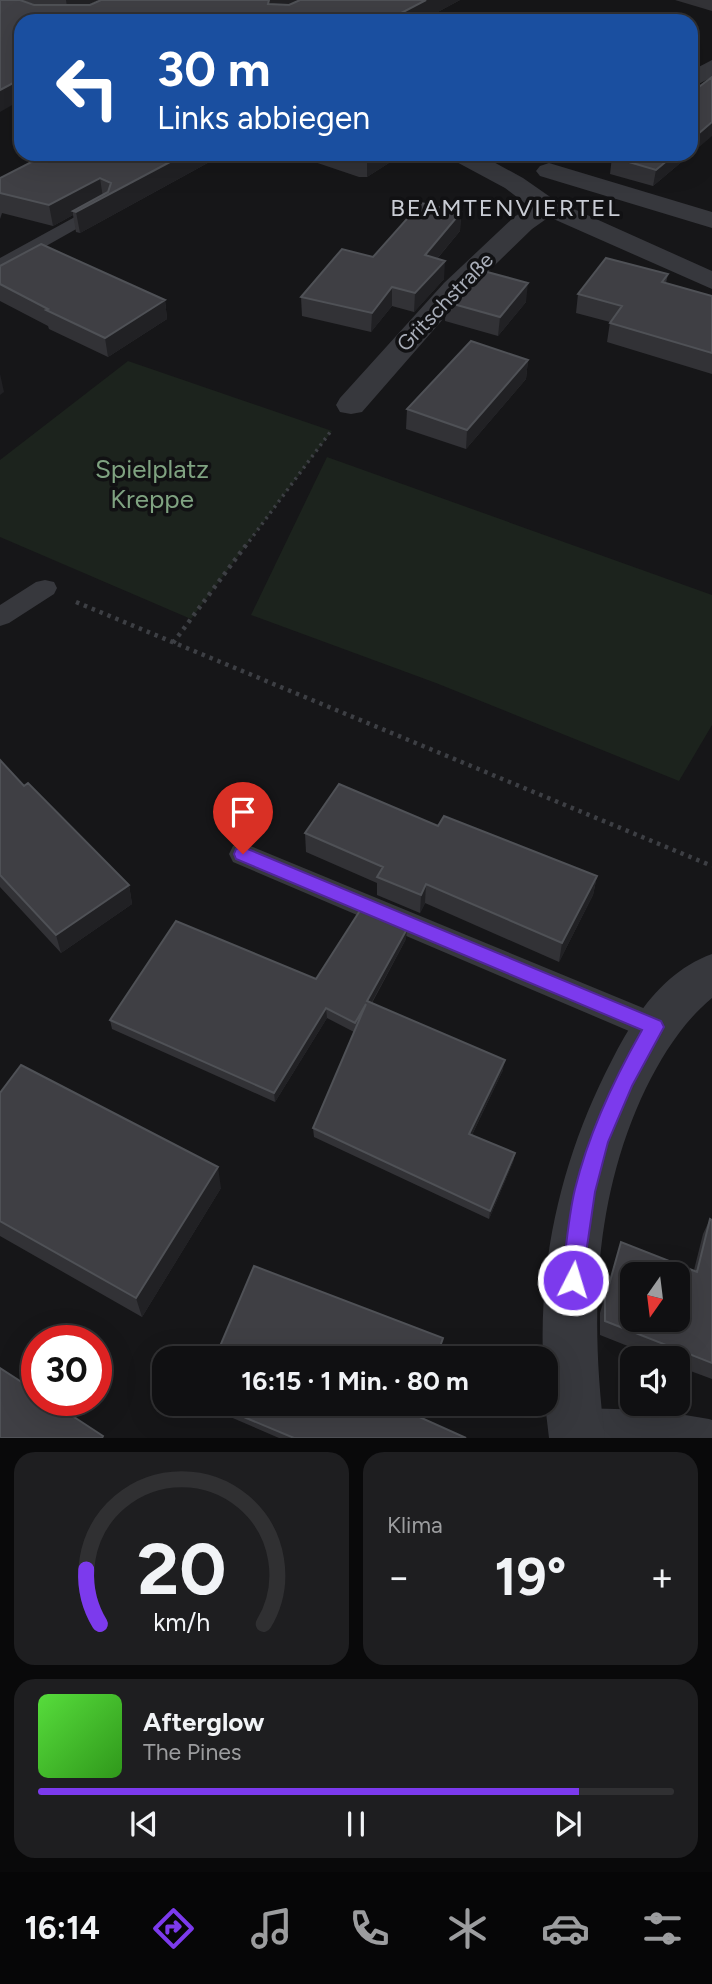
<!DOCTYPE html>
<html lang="de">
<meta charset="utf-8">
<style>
:root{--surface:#101012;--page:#1e1e20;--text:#f1f3f6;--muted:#9c9d9f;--line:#303032;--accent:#7c3aed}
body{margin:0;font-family:Figtree,sans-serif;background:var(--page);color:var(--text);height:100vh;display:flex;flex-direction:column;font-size:26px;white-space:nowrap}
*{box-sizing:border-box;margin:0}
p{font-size:23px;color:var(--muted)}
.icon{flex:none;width:38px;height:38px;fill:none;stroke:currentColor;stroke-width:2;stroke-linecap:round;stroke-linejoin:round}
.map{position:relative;height:1438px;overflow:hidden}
.panel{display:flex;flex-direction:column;gap:14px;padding:14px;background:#09090a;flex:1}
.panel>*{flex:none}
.guide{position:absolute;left:14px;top:14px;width:684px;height:147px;border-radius:21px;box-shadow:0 7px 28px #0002,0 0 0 2px var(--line);background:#1a4fa0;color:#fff;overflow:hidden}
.needle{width:46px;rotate:194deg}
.buttons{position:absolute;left:620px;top:1262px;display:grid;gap:14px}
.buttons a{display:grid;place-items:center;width:70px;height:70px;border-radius:14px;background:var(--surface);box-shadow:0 7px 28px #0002,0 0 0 2px var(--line);font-size:35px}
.speed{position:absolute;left:21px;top:1325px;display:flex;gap:14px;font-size:35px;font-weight:700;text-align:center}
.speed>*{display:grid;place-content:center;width:91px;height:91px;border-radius:50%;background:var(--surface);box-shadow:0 7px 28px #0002,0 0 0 2px var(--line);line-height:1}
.speed .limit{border:10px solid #d22;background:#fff;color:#111}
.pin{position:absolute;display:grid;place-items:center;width:60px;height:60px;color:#fff;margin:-72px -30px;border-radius:50% 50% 50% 0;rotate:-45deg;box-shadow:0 0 7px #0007}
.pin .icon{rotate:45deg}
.me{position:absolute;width:77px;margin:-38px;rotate:5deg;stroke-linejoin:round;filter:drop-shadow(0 0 5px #0008)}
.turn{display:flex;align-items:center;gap:24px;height:147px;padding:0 28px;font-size:32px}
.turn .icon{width:91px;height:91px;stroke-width:2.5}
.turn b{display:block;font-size:49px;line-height:60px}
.big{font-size:52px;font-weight:700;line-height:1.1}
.panel .card{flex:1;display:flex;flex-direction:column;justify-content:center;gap:10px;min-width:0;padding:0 24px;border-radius:21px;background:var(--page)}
.panel .dial{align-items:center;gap:0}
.dial svg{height:182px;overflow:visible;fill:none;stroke:var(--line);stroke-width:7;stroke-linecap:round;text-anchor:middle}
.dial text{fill:var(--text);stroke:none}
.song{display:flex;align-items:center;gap:21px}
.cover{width:84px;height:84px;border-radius:10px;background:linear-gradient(135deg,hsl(110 70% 55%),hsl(110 70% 35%))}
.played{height:7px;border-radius:4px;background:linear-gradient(90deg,var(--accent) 85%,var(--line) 85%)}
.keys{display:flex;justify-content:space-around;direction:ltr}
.heat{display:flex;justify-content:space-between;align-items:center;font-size:38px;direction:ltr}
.panel .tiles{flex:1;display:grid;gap:14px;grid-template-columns:1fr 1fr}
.card:last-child{grid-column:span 2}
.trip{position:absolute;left:152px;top:1346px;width:406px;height:70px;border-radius:21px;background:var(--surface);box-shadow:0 7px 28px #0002,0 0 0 2px var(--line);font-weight:700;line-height:70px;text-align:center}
.dock{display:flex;height:112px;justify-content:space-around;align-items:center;background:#060607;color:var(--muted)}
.dock .icon{width:49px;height:49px}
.dock .on{color:var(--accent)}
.dock b{font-size:32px;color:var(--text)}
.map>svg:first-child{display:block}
.green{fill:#1c231d}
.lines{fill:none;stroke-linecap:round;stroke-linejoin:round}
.path-far1{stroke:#3d3f44;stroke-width:3.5;stroke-dasharray:2.5 4.5;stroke-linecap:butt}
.path{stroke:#3d3f44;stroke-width:4.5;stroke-dasharray:3.5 5;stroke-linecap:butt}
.service{fill:#37383d;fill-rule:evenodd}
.minor{fill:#37383d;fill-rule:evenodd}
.wall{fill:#323236}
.shaded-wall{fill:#212124}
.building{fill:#3f3f44;stroke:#4f5156;stroke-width:2;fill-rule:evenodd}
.route{fill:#7c3aed;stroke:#51269a;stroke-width:2}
.labels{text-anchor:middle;stroke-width:7;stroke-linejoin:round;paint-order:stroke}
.far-street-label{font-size:21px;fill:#a8adb8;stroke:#111113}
.far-quarter-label{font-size:24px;letter-spacing:2px;fill:#c9ccd4;stroke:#111113}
.park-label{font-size:26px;fill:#7fa381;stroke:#111113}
</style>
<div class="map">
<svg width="712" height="1438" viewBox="0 0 712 1438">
<rect width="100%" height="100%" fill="#161618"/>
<!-- green -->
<path class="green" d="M128 361 332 431 191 619 0 537V460Z
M327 457 712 595V725L679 781 436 683 251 615Z"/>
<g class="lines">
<!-- path-far1 -->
<path class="path-far1" d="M245 547 331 431"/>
<!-- path -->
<path class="path" d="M76 602 712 866
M173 643 246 545"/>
<!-- service -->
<path class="service" d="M104 201 113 206 110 210 0 272V258Z
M45 580 54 582 57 588 54 594 9 623 0 626V605L36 582Z
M243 843 665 1017 670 1027 665 1037 654 1041 643 1037 233 862 229 854 233 846Z
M576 1408 655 1410 709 1419 712 1420V1438H562L557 1427 563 1414Z"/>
<!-- minor -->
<path class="minor" d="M712 60V77L691 88V71Z
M448 154H479L523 178 556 201 712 271V289L549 217 532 229 464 295 362 412 351 414 340 412 336 405 340 398 444 283 514 217 530 207 505 188 451 159Z
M549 163 712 212V228L540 176 536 171 540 166Z
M712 954V998C683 1022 663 1054 646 1088 593 1198 590 1319 605 1438H549L545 1404 546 1358H543C539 1253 564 1152 612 1060 634 1016 664 971 712 954Z"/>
</g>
<!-- wall -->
<path class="wall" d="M21 0H98L88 5H90L101 0H460L421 21 34 5H37Z
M675 0H712V11Z
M47 154H224L80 233 76 232 73 215 53 226 2 213 0 219V178Z
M291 154H403L367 177H359Z
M616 154H691L653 186 610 174 612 157Z
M461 212 460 231 437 259 444 279 414 312 392 306 371 332 302 316 301 297 373 257Z
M0 266 165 300 167 319 108 357 49 329 48 326 0 301Z
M668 274 666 283 712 296V374L607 342 610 322 576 313 578 294Z
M446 302H526L498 336 445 321Z
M528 360 526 379 466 449 406 429 407 409Z
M0 760 24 786 129 885 132 904 61 953 0 887Z
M438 826 597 876 593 895 559 962 425 903 420 913 377 895V883L306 852 305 833Z
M406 939 372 1003 503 1070 472 1135 515 1153 513 1162 489 1219 314 1137 313 1128 354 1032 327 1018 275 1102 112 1029 110 1020 316 979Z
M0 1093 221 1188 142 1317 0 1236Z
M710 1219 712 1220V1379L677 1366V1358H658L600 1335V1313L621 1242 694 1270 703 1234Z
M200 1404H423L418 1417 466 1438H279Z"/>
<!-- shaded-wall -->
<path class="shaded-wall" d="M66 0H98L68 14Z
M269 0H307L270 19 268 4Z
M426 0H460L421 21H386Z
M21 79V100L0 112V90Z
M712 122V136L691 154V140Z
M185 154H224L80 233 76 212 73 211V215L53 226 49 205 100 178 103 198Z
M371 154H403L367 177V157Z
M675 154H691L653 186 656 170Z
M461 212 460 231 424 274 425 255Z
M445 261 444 279 414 312 415 293Z
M528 283 526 302 498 336 500 317Z
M392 287V306L371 332 372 313Z
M165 300 167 319 108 357 105 338Z
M528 360 526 379 466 449 467 430Z
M0 374 4 392 0 395Z
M597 876 593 895 559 962 562 943Z
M426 884 425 903 420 913 421 895Z
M129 885 132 904 61 953 56 935Z
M407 929 406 939 367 1011V1001Z
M326 1008 327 1018 275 1102 274 1093Z
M505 1060 503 1070 468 1143 469 1134Z
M515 1153 513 1162 489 1219 490 1211Z
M218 1167 221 1188 142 1317 136 1298Z"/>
<!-- building -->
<path class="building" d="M0 0H20L34 5H90L101 0H269L268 4 289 5 300 0H426L386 21H21V79L0 90Z
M712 77V122L691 140V93Z
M47 154H185L76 212 73 211 108 192 111 183 100 178 49 205 0 193V178Z
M351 154H371L367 157H359Z
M616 154H675L656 170 612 157Z
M421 203 461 212 425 255 445 261 415 293 392 287 372 313 301 297 342 249 373 257Z
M41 244 165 300 105 338 46 310 48 309 0 284V266Z
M606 258 668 274 662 282 712 296V353L610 323 622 306 578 294Z
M476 269 528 283 500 317 446 302Z
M471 341 528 360 467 430 407 409Z
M0 760 24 786 28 783 129 885 56 935 0 875Z
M339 784 438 826 444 816 597 876 562 943 426 884 421 895 377 877 383 867 305 833Z
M361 909 407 929 367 1001 505 1060 469 1134 515 1153 490 1211 313 1128 366 1004 355 1023 326 1008 274 1093 110 1020 176 921 316 979Z
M21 1065 218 1167 136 1298 0 1221V1093Z
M710 1219 712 1220V1363L605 1321V1299L621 1242 697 1272ZM632 1274H677V1320H632Z
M254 1266 443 1338 436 1358H215Z
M0 1368 37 1392V1400H48L103 1436 102 1438H0Z
M213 1404H421L417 1416 466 1438H294Z"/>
<!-- route -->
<path class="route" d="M243 847 661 1021 664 1027 632 1086 608 1142 595 1192 581 1288 573 1291 565 1288 562 1280C566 1250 568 1218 575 1189 589 1132 613 1081 642 1030L236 859 234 854 236 849Z"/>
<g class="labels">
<!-- far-street labels -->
<g class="far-street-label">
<text transform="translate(445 302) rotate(-46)" y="7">Gritschstraße</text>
</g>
<!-- far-quarter labels -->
<g class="far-quarter-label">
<text x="506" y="216">BEAMTENVIERTEL</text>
</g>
<!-- park labels -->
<g class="park-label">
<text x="152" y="478">Spielplatz<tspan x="152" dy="30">Kreppe</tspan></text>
</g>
</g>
</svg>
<div class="buttons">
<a><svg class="needle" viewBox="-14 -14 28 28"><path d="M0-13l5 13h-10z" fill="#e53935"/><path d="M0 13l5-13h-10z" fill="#9c9d9f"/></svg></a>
<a><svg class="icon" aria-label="sound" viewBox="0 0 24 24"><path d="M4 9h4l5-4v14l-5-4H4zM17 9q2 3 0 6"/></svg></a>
</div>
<div class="speed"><div class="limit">30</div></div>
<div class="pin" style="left:243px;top:854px;background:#d93025"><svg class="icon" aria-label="arrive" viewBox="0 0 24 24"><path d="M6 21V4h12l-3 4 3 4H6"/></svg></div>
<svg class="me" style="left:573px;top:1280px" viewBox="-20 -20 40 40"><circle r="17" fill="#7c3aed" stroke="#fff" stroke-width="3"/><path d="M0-11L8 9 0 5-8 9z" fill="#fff"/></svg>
<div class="trip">16:15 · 1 Min. · 80 m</div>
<div class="guide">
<div class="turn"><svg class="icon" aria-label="left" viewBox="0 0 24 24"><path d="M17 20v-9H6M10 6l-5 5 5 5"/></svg><div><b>30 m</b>Links abbiegen</div></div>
</div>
</div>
<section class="panel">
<div class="tiles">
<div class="card dial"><svg viewBox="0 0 100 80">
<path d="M14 69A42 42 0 1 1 86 69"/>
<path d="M14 69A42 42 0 0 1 8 45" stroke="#7c3aed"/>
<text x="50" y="56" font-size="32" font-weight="700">20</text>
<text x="50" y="72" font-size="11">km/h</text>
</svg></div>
<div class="card"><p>Klima</p>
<div class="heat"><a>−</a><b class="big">19°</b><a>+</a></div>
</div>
<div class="card">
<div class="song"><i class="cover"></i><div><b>Afterglow</b><p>The Pines</p></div></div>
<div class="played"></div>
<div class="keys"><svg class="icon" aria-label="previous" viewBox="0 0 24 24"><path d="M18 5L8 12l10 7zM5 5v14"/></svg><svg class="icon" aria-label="pause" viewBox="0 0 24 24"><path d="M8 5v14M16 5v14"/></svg><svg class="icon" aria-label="next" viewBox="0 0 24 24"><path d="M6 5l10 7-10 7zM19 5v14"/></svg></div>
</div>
</div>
</section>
<nav class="dock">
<b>16:14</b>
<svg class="icon on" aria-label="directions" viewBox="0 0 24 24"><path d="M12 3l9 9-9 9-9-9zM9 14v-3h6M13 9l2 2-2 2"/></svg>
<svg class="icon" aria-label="music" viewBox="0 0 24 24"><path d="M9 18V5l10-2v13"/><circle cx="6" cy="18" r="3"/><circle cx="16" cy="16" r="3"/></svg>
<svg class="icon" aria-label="phone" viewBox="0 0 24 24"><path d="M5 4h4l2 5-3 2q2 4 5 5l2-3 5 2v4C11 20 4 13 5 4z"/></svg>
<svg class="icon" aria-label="climate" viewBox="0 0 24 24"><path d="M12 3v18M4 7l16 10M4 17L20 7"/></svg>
<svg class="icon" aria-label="car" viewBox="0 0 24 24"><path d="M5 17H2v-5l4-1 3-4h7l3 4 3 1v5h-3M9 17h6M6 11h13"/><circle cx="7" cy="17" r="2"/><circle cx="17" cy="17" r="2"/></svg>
<svg class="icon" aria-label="filters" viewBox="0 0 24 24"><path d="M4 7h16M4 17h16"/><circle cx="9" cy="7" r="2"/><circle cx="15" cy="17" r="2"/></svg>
</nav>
